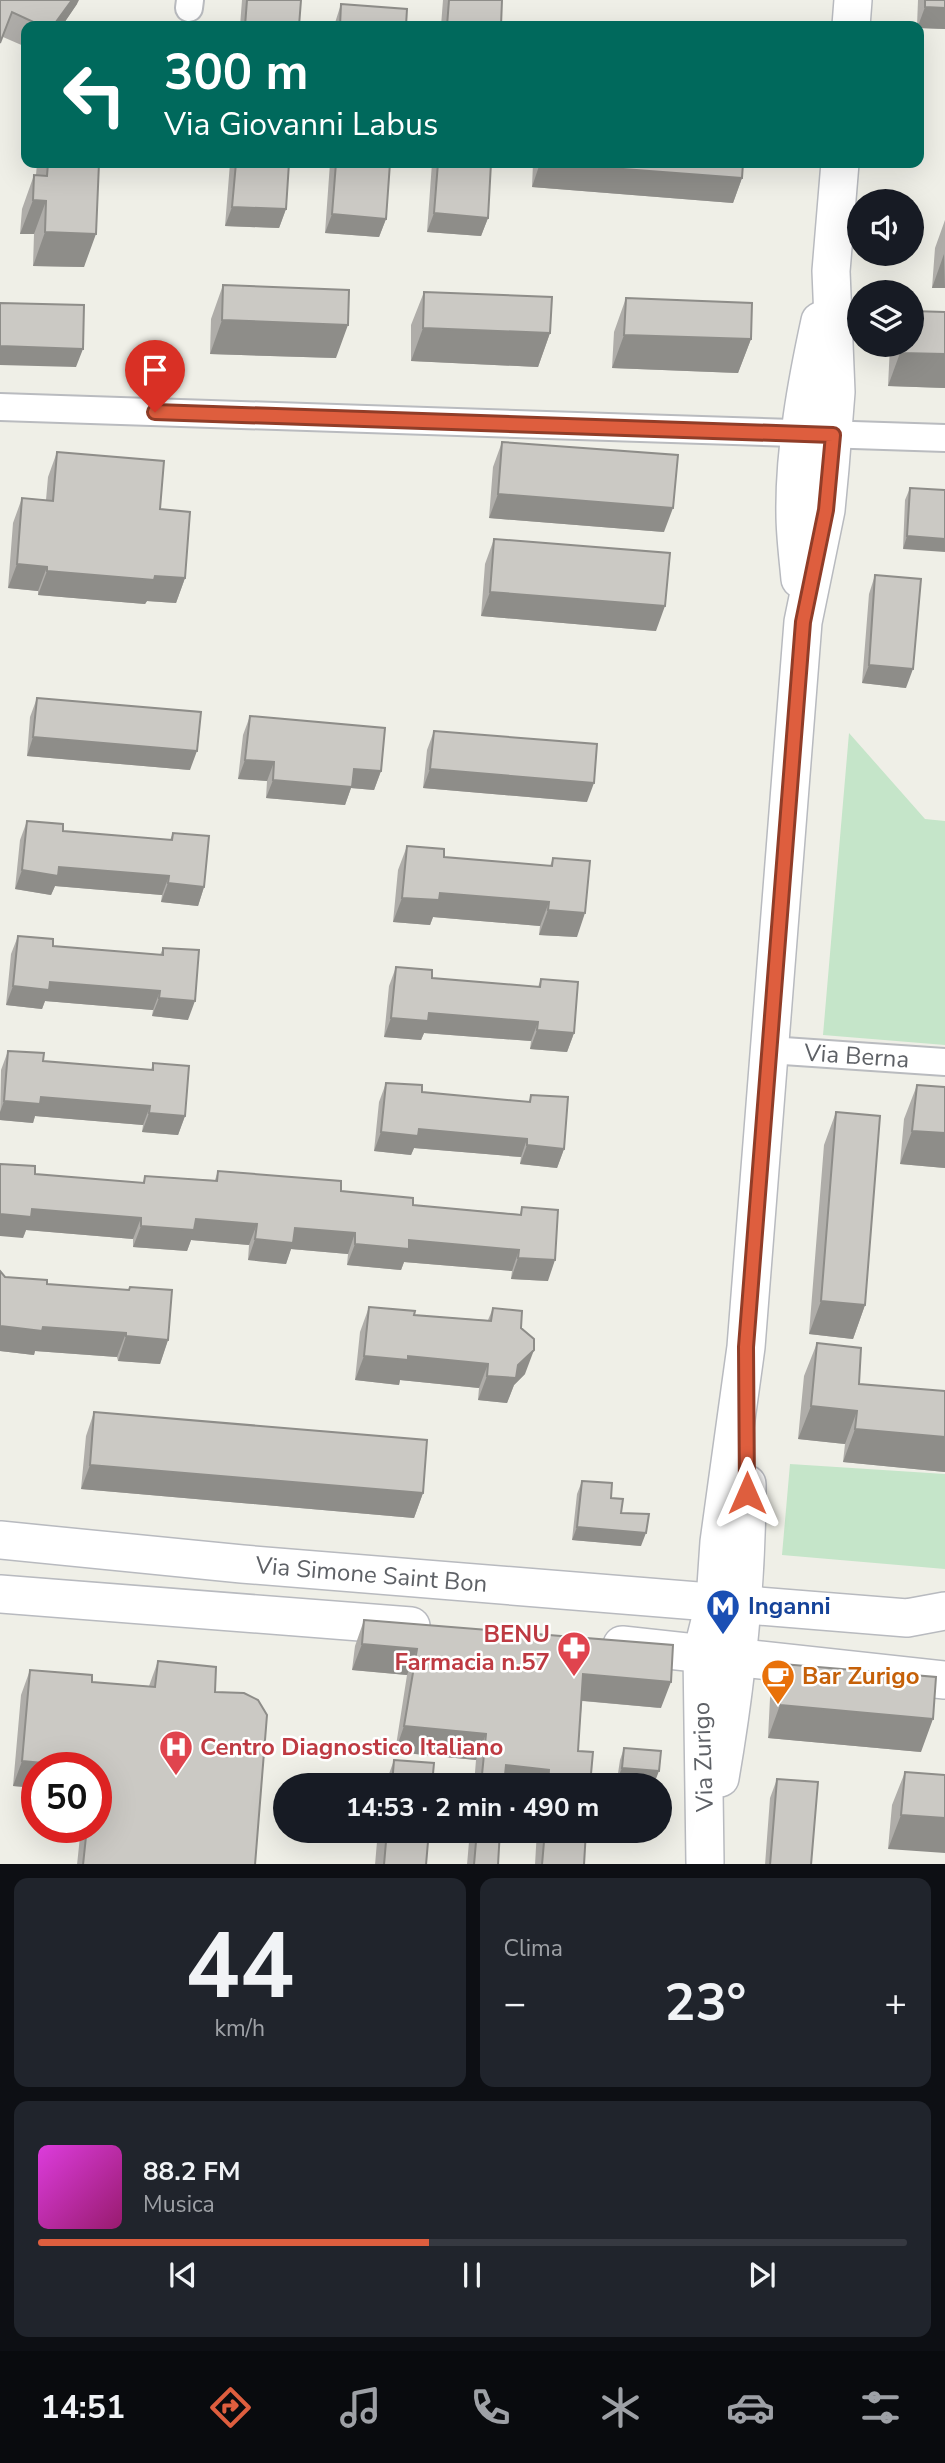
<!DOCTYPE html>
<html lang="it">
<meta charset="utf-8">
<style>
:root{--surface:#171b24;--page:#20242c;--text:#f1f3f6;--muted:#9ea1a6;--line:#363941;--accent:#de5e3e}
body{margin:0;font-family:"Nunito Sans",sans-serif;background:var(--page);color:var(--text);height:100vh;display:flex;flex-direction:column;font-size:26px;white-space:nowrap}
*{box-sizing:border-box;margin:0}
p{font-size:23px;color:var(--muted)}
.icon{flex:none;width:38px;height:38px;fill:none;stroke:currentColor;stroke-width:2;stroke-linecap:round;stroke-linejoin:round}
.map{position:relative;height:1864px;overflow:hidden}
.sheet{display:flex;flex-direction:column;gap:14px;padding:14px;background:#0d0f14;flex:1}
.sheet>*{flex:none}
.hud{position:absolute;left:21px;top:21px;width:903px;height:147px;border-radius:14px;box-shadow:0 7px 28px #0002;background:#00695c;color:#fff;overflow:hidden}
.tools{position:absolute;left:847px;top:189px;display:grid;gap:14px}
.tools a{display:grid;place-items:center;width:77px;height:77px;border-radius:50%;background:var(--surface);box-shadow:0 7px 28px #0002;font-size:35px}
.speed{position:absolute;left:21px;top:1752px;display:flex;gap:14px;font-size:35px;font-weight:700;text-align:center}
.speed>*{display:grid;place-content:center;width:91px;height:91px;border-radius:50%;background:var(--surface);box-shadow:0 7px 28px #0002;line-height:1}
.speed .limit{border:10px solid #d22;background:#fff;color:#111}
.pin{position:absolute;display:grid;place-items:center;width:60px;height:60px;color:#fff;margin:-72px -30px;border-radius:50% 50% 50% 0;rotate:-45deg;box-shadow:0 0 7px #0007}
.pin .icon{rotate:45deg}
.me{position:absolute;width:77px;margin:-38px;rotate:0deg;stroke-linejoin:round;filter:drop-shadow(0 0 5px #0008)}
.turn{display:flex;align-items:center;gap:24px;height:147px;padding:0 28px;font-size:32px}
.turn .icon{width:91px;height:91px;stroke-width:2.5}
.turn b{display:block;font-size:49px;line-height:60px}
.big{font-size:52px;font-weight:700;line-height:1.1}
.sheet .card{flex:1;display:flex;flex-direction:column;justify-content:center;gap:10px;min-width:0;padding:0 24px;border-radius:14px;background:var(--page)}
.sheet .dial{align-items:center;gap:0}
.dial b{font-size:91px;line-height:1}
.song{display:flex;align-items:center;gap:21px}
.cover{width:84px;height:84px;border-radius:10px;background:linear-gradient(135deg,hsl(300 70% 55%),hsl(320 70% 35%))}
.played{height:7px;border-radius:4px;background:linear-gradient(90deg,var(--accent) 45%,var(--line) 45%)}
.keys{display:flex;justify-content:space-around;direction:ltr}
.heat{display:flex;justify-content:space-between;align-items:center;font-size:38px;direction:ltr}
.sheet .tiles{flex:1;display:grid;gap:14px;grid-template-columns:1fr 1fr}
.card:last-child{grid-column:span 2}
.trip{position:absolute;left:273px;top:1773px;width:399px;height:70px;border-radius:35px;background:var(--surface);box-shadow:0 7px 28px #0002;font-weight:700;line-height:70px;text-align:center}
.dock{display:flex;height:112px;justify-content:space-around;align-items:center;background:#090b0e;color:var(--muted)}
.dock .icon{width:49px;height:49px}
.dock .current{color:var(--accent)}
.dock b{font-size:32px;color:var(--text)}
.map>svg:first-child{display:block}
.green{fill:#c5e5c9}
.lines{fill:none;stroke-linecap:round;stroke-linejoin:round}
.street-casing{stroke:#b9bbbf;stroke-width:30}
.secondary-casing{stroke:#b8babf;stroke-width:40}
.street{stroke:#fff;stroke-width:26}
.secondary{stroke:#fff;stroke-width:37}
.wall{fill:#afada9}
.shaded-wall{fill:#8e8d89}
.building{fill:#cbc9c4;stroke:#8e8d89;stroke-width:2}
.route-casing{stroke:#903d28;stroke-width:18}
.route{stroke:#de5e3e;stroke-width:12}
.labels{text-anchor:middle;stroke-width:5;stroke-linejoin:round;paint-order:stroke}
.street-label{font-size:24px;fill:#5e6166;stroke:#fff}
.transit-label{font-size:24px;font-weight:bold;fill:#164399;stroke:#fff;text-anchor:start}
.health-label{font-size:24px;font-weight:bold;fill:#be3a42;stroke:#fff;text-anchor:end}
.food-label{font-size:24px;font-weight:bold;fill:#c56008;stroke:#fff;text-anchor:start}
</style>
<div class="map">
<svg width="945" height="1865" viewBox="0 0 945 1865">
<rect width="100%" height="100%" fill="#efefe7"/>
<!-- green -->
<path class="green" d="M849 733 925 819 945 821V1045L823 1035Z
M790 1464 945 1474V1569L782 1555Z"/>
<g class="lines">
<!-- street casing -->
<g class="street-casing">
<g id="street">
<path d="M189 8 190 0"/>
<path d="M0 407 945 438"/>
<path id="s1" d="M769 1050 945 1062"/>
</g>
</g>
<!-- secondary casing -->
<g class="secondary-casing">
<g id="secondary">
<path d="M851 26 853 0"/>
<path d="M800 579C798 557 795 535 795 514 794 451 807 381 820 321"/>
<path id="s2" d="M0 1540 242 1564 907 1618 945 1611"/>
<path d="M0 1594 411 1626"/>
<path d="M622 1645 945 1680"/>
<path d="M720 1778C737 1680 747 1583 747 1484"/>
<path d="M705 1862 702 1653 715 1601 719 1542 746 1347 803 622 826 510 830 468 836 392 831 271 840 163"/>
</g>
</g>
<!-- street -->
<use href="#street" class="street"/>
<!-- secondary -->
<use href="#secondary" class="secondary"/>
</g>
<!-- wall -->
<path class="wall" d="M0 0 77 4 62 26H26V47L3 37Z
M242 0H301L299 26H240Z
M443 0H502L501 26H441Z
M918 0H945V29L919 28V26H917Z
M341 4 406 26H334Z
M26 130V162L23 161V139Z
M34 163H99L84 267 33 266 34 234H20L22 209 34 175H36L37 163Z
M230 163H289L286 209 279 228 225 226Z
M330 163H390L386 219 379 237 325 233Z
M432 163H491L488 218 481 236 427 232Z
M533 163H743L742 178 733 203 532 187Z
M945 220V288H932L935 248Z
M223 285 336 358 210 354 211 319Z
M424 292 550 333 538 367 411 361V325Z
M626 298 751 339 738 373 612 368 614 332Z
M945 312V388L888 386 890 345H912Z
M502 442 664 532 489 518 493 467Z
M57 452 160 509 185 578 176 603 147 601 145 604 38 595V591L8 588 13 523 22 498 46 500 48 477Z
M910 488 945 490 903 549 905 500Z
M494 539 656 631 481 616 485 564Z
M875 575 906 688 862 683 869 594Z
M37 698 190 770 27 756 30 717Z
M250 716 381 771 374 790 351 788 345 805 266 798 267 781 238 779 243 735Z
M434 731 587 802 423 788 427 750Z
M27 821 63 831 170 840 173 833 204 887 198 906 161 902 162 895 55 886 51 895 15 889 20 840Z
M407 846 444 857 550 866 553 858 577 937 539 935 540 926 433 917 430 925 393 922 398 870Z
M18 936 53 946 160 955 163 948 188 1020 152 1016 153 1010 45 1001 42 1009 6 1005 11 954Z
M396 967 432 978 538 987 541 979 574 1033 567 1052 530 1049 531 1041 424 1033 421 1040 384 1037 389 986Z
M8 1051 43 1061 151 1070 153 1063 185 1116 178 1135 142 1132 143 1125 35 1116 33 1123 0 1120 1 1070Z
M386 1083 422 1092 529 1102 531 1095 564 1149 557 1168 520 1164 521 1157 414 1148 411 1155 374 1151 379 1102Z
M917 1085 945 1087V1168L900 1164 904 1119Z
M836 1112 865 1305 853 1339 809 1334 824 1145Z
M218 1171 341 1191 413 1205 520 1214 522 1207 548 1281 511 1279 512 1271 404 1262 401 1270 347 1265 348 1254 291 1249 286 1264 248 1260 249 1245 191 1240 187 1251 133 1247V1239L26 1230 23 1238 35 1174 143 1183 145 1176 215 1180Z
M0 1271 5 1277 47 1284 168 1340 160 1364 118 1361 117 1357 35 1351 34 1355 0 1351Z
M369 1307 414 1315 488 1320 493 1308 521 1328 525 1374 514 1385 507 1403 478 1400 479 1388 400 1380 399 1385 355 1380 360 1332Z
M817 1343 859 1384 945 1391V1472L843 1462 845 1444 798 1439 804 1376Z
M94 1412 423 1493 414 1518 81 1489 86 1436Z
M582 1481 611 1498 641 1546 572 1540 577 1494Z
M364 1620 661 1708 582 1701 578 1751 590 1785H474L476 1760 395 1752 407 1675 352 1670 355 1646Z
M158 1661 215 1692 255 1865H77L81 1827H96V1768H37V1788L13 1786 21 1695 30 1670 92 1682 149 1686Z
M782 1664 921 1752 768 1738 770 1698Z
M624 1748 654 1784 617 1780 620 1760Z
M394 1760 432 1785H385Z
M905 1772 945 1775 888 1849 892 1805Z
M777 1779 811 1865H765L770 1798Z
M378 1830H429L426 1865H375Z
M470 1830H500L498 1865H467Z
M537 1830H586L584 1865H535Z"/>
<!-- shaded-wall -->
<path class="shaded-wall" d="M72 0H79L77 4 62 26H53Z
M925 7 945 8V29L919 28V26H918Z
M26 151V162L23 161Z
M540 163 742 178 733 203 532 187Z
M33 200 46 201 34 234H20Z
M232 207 286 209 279 228 225 226Z
M434 213 488 218 481 236 427 232Z
M332 214 386 219 379 237 325 233Z
M45 232 96 234 84 267 33 266Z
M944 254 945 288H932Z
M222 320 348 325 336 358 210 354Z
M423 328 550 333 538 367 411 361Z
M624 335 751 339 738 373 612 368Z
M0 346 83 349 76 367 0 365Z
M900 353 945 354V388L888 386Z
M498 494 673 508 664 532 489 518Z
M907 536 945 539V552L903 549Z
M17 564 47 567 38 591 8 588Z
M47 571 155 576 185 578 176 603 147 601 145 604 38 595Z
M490 592 665 606 656 631 481 616Z
M869 665 913 669 906 688 862 683Z
M33 737 197 751 190 770 27 756Z
M245 760 274 762 267 781 238 779Z
M354 769 381 771 374 790 351 788 345 805 266 798 273 780Z
M430 769 594 783 587 802 423 788Z
M59 867 169 876 162 895 55 886 51 895 15 889 22 870Z
M168 883 204 887 198 906 161 902Z
M440 893 549 902 540 926 433 917 430 925 393 922 402 898Z
M548 910 585 913 577 937 539 935Z
M50 982 160 991 153 1010 45 1001 42 1009 6 1005 13 986Z
M159 998 195 1001 188 1020 152 1016Z
M429 1013 538 1022 531 1041 424 1033 421 1040 384 1037 391 1018Z
M537 1030 574 1033 567 1052 530 1049Z
M41 1097 150 1106 143 1125 35 1116 33 1123 0 1120V1112L4 1101Z
M149 1113 185 1116 178 1135 142 1132Z
M419 1129 527 1139 521 1157 414 1148 411 1155 374 1151 381 1132Z
M912 1131 945 1133V1168L900 1164Z
M527 1145 564 1149 557 1168 520 1164Z
M32 1209 141 1218 133 1239 26 1230 23 1238 0 1236V1214Z
M196 1219 257 1224 249 1245 191 1240 187 1251 133 1247 141 1226Z
M295 1228 355 1233 348 1254 291 1249 286 1264 248 1260 255 1239Z
M409 1240 519 1250 512 1271 404 1262 401 1270 347 1265 355 1244Z
M518 1258 555 1260 548 1281 511 1279Z
M821 1301 865 1305 853 1339 809 1334Z
M1 1326 43 1327 126 1333 117 1357 35 1351 34 1355 0 1351V1327Z
M126 1336 168 1340 160 1364 118 1361Z
M534 1350 525 1374 514 1385 507 1403 478 1400 487 1376 518 1365Z
M364 1356H408L488 1364 479 1388 400 1380 399 1385 355 1380Z
M811 1406 857 1411 845 1444 798 1439Z
M855 1429 945 1437V1472L843 1462Z
M90 1465 423 1493 414 1518 81 1489Z
M577 1527 646 1533 641 1546 572 1540Z
M362 1644 417 1649 407 1675 352 1670Z
M583 1674 671 1682 661 1708 574 1700Z
M780 1705 933 1719 921 1752 768 1738Z
M404 1726 486 1734 476 1760 395 1752Z
M22 1761 93 1767 37 1768V1788L13 1786Z
M506 1765 549 1770 544 1785H498Z
M622 1768 659 1771 654 1784 617 1780Z
M901 1815 945 1818V1853L888 1849Z"/>
<!-- building -->
<path class="building" d="M0 0H72L53 26H42L12 12 0 43Z
M247 0H301L299 26H245Z
M449 0H502L501 26H447Z
M925 0H945V8L925 7Z
M341 4 407 9 406 26H340Z
M551 22 603 26H550Z
M48 163H99L96 234 45 232 46 201 33 200 34 175 47 176Z
M236 163H289L286 209 232 207Z
M336 163H390L386 219 332 214Z
M438 163H491L488 218 434 213Z
M544 163H743L742 178Z
M223 285 349 290 348 325 222 320Z
M424 292 552 297 550 333 423 328Z
M626 298 752 303 751 339 624 335Z
M0 303 84 305 83 349 0 346Z
M912 311 945 312V354L900 353V345H912Z
M502 442 678 455 673 508 498 494Z
M57 452 164 461 160 509 190 512 185 578 155 576 154 580 47 571V567L17 564 22 498 53 501Z
M910 488 945 490V539L907 536Z
M494 539 670 553 665 606 490 592Z
M875 575 921 579 913 669 869 665Z
M37 698 201 712 197 751 33 737Z
M250 716 385 728 381 771 354 769 352 787 273 780 274 762 245 760Z
M434 731 597 744 594 783 430 769Z
M27 821 63 824V831L172 840 173 833 209 836 204 887 168 883 169 876 59 867 58 876 22 870Z
M407 846 444 849V857L552 866 553 858 590 861 585 913 548 910 549 902 440 893 439 900 402 898Z
M18 936 53 939V946L163 955V948L199 950 195 1001 159 998 160 991 50 982 49 990 13 986Z
M396 967 432 970V978L540 987 541 979 578 982 574 1033 537 1030 538 1022 429 1013 428 1021 391 1018Z
M8 1051 44 1053 43 1061 153 1070V1063L189 1066 185 1116 149 1113 150 1106 41 1097 40 1104 4 1101Z
M386 1083 422 1085V1092L530 1102 531 1095 568 1097 564 1149 527 1145V1139L419 1129 418 1136 381 1132Z
M917 1085 945 1087V1133L912 1131Z
M836 1112 880 1116 865 1305 821 1301Z
M0 1164 35 1166V1174L144 1183 145 1176 217 1181 218 1171 341 1181V1191L413 1198V1205L521 1215 522 1207 558 1210 555 1260 518 1258 519 1250 409 1240V1249L355 1244V1233L295 1228 293 1243 255 1239 257 1224 196 1219 194 1230 141 1226V1218L32 1209 31 1217 0 1214Z
M0 1271 5 1277 47 1280V1284L129 1290 130 1287 172 1290 168 1340 126 1336V1333L43 1327 42 1331 1 1326 0 1327Z
M369 1307 415 1311 414 1315 491 1321 493 1308 522 1311 521 1328 534 1339V1350L518 1365 516 1378 487 1376 488 1364 408 1356V1360L364 1356Z
M817 1343 861 1348 859 1384 945 1391V1437L855 1429 857 1411 811 1406Z
M94 1412 427 1440 423 1493 90 1465Z
M582 1481 612 1483 611 1498 623 1499 621 1513 649 1514 646 1533 577 1527Z
M364 1620 673 1645 671 1682 583 1674 578 1751 593 1752 590 1785H548L549 1770 506 1765 504 1785H481L486 1734 404 1726 417 1649 362 1644Z
M158 1661 216 1667 215 1692 244 1693 258 1700 267 1715 255 1865H83L87 1827H96V1768L22 1761 30 1670 92 1675V1682L155 1687Z
M782 1664 936 1677 933 1719 780 1705Z
M624 1748 661 1751 659 1771 622 1768Z
M394 1760 434 1763 432 1785H392Z
M905 1772 945 1775V1818L901 1815Z
M777 1779 818 1782 811 1865H770Z
M387 1830H429L426 1865H384Z
M477 1830H500L498 1865H474Z
M545 1830H586L584 1865H542Z"/>
<g class="lines">
<!-- route casing -->
<g class="route-casing">
<path id="route" d="M155 412 833 435 826 510 803 622 746 1347 747 1493"/>
</g>
<!-- route -->
<use href="#route" class="route"/>
</g>
<!-- icons -->
<defs>
<g id="metro-pin" transform="scale(1.75)"><path d="M0 17L-7.5 6A9.5 9.5 0 1 1 7.5 6Z" fill="#1a4fb4" stroke="#fff"/><path d="M-5.5 5V-5H-3L0 0L3-5H5.5V5H3V-.5L0 4L-3-.5V5Z" fill="#fff"/></g>
<g id="pharmacy-pin" transform="scale(1.75)"><path d="M0 17L-7.5 6A9.5 9.5 0 1 1 7.5 6Z" fill="#e0444e" stroke="#fff"/><path d="M-2-6h4v4h4v4h-4v4h-4v-4h-4v-4h4Z" fill="#fff"/></g>
<g id="cafe-pin" transform="scale(1.75)"><path d="M0 17L-7.5 6A9.5 9.5 0 1 1 7.5 6Z" fill="#e8710a" stroke="#fff"/><path d="M-5.5-4.5H6V0H3Q3 3.5 0 3.5H-2.5Q-5.5 3.5-5.5 0ZM3-3.2v2h1.7v-2ZM-6 4.5H4V6H-6Z" fill="#fff"/></g>
<g id="hospital-pin" transform="scale(1.75)"><path d="M0 17L-7.5 6A9.5 9.5 0 1 1 7.5 6Z" fill="#e0444e" stroke="#fff"/><path d="M-5-5h3v3.5h4V-5h3V5h-3V1.5h-4V5h-3Z" fill="#fff"/></g>
</defs>
<g fill-rule="evenodd">
<use href="#metro-pin" x="723" y="1606"/>
<use href="#pharmacy-pin" x="574" y="1648"/>
<use href="#cafe-pin" x="778" y="1676"/>
<use href="#hospital-pin" x="176" y="1747"/>
</g>
<g class="labels">
<!-- street labels -->
<g class="street-label">
<text dy="8" stroke="none"><textPath href="#s1" startOffset="88">Via Berna</textPath></text>
<text dy="8" stroke="none"><textPath href="#s2" startOffset="373">Via Simone Saint Bon</textPath></text>
<text transform="translate(703 1757) rotate(-92)" y="8">Via Zurigo</text>
</g>
<!-- transit labels -->
<g class="transit-label">
<text x="748" y="1614">Inganni</text>
</g>
<!-- health labels -->
<g class="health-label">
<text x="550" y="1642">BENU<tspan x="550" dy="28">Farmacia n.57</tspan></text>
<text x="200" y="1755" text-anchor="start">Centro Diagnostico Italiano</text>
</g>
<!-- food labels -->
<g class="food-label">
<text x="802" y="1684">Bar Zurigo</text>
</g>
</g>
</svg>
<div class="tools">
<a><svg class="icon" aria-label="sound" viewBox="0 0 24 24"><path d="M4 9h4l5-4v14l-5-4H4zM17 9q2 3 0 6"/></svg></a>
<a><svg class="icon" aria-label="layers" viewBox="0 0 24 24"><path d="M12 4l9 5-9 5-9-5zM3 14l9 5 9-5"/></svg></a>
</div>
<div class="speed"><div class="limit">50</div></div>
<div class="pin" style="left:155px;top:412px;background:#d93025"><svg class="icon" aria-label="arrive" viewBox="0 0 24 24"><path d="M6 21V4h12l-3 4 3 4H6"/></svg></div>
<svg class="me" style="left:747px;top:1493px" viewBox="-20 -20 40 40"><path d="M0-17L14 15 0 8-14 15z" fill="#de5e3e" stroke="#fff" stroke-width="4"/></svg>
<div class="trip">14:53 · 2 min · 490 m</div>
<div class="hud">
<div class="turn"><svg class="icon" aria-label="left" viewBox="0 0 24 24"><path d="M17 20v-9H6M10 6l-5 5 5 5"/></svg><div><b>300 m</b>Via Giovanni Labus</div></div>
</div>
</div>
<section class="sheet">
<div class="tiles">
<div class="card dial"><b>44</b><p>km/h</p></div>
<div class="card"><p>Clima</p>
<div class="heat"><a>−</a><b class="big">23°</b><a>+</a></div>
</div>
<div class="card">
<div class="song"><i class="cover"></i><div><b>88.2 FM</b><p>Musica</p></div></div>
<div class="played"></div>
<div class="keys"><svg class="icon" aria-label="previous" viewBox="0 0 24 24"><path d="M18 5L8 12l10 7zM5 5v14"/></svg><svg class="icon" aria-label="pause" viewBox="0 0 24 24"><path d="M8 5v14M16 5v14"/></svg><svg class="icon" aria-label="next" viewBox="0 0 24 24"><path d="M6 5l10 7-10 7zM19 5v14"/></svg></div>
</div>
</div>
</section>
<nav class="dock">
<b>14:51</b>
<svg class="icon current" aria-label="directions" viewBox="0 0 24 24"><path d="M12 3l9 9-9 9-9-9zM9 14v-3h6M13 9l2 2-2 2"/></svg>
<svg class="icon" aria-label="music" viewBox="0 0 24 24"><path d="M9 18V5l10-2v13"/><circle cx="6" cy="18" r="3"/><circle cx="16" cy="16" r="3"/></svg>
<svg class="icon" aria-label="phone" viewBox="0 0 24 24"><path d="M5 4h4l2 5-3 2q2 4 5 5l2-3 5 2v4C11 20 4 13 5 4z"/></svg>
<svg class="icon" aria-label="climate" viewBox="0 0 24 24"><path d="M12 3v18M4 7l16 10M4 17L20 7"/></svg>
<svg class="icon" aria-label="car" viewBox="0 0 24 24"><path d="M5 17H2v-5l4-1 3-4h7l3 4 3 1v5h-3M9 17h6M6 11h13"/><circle cx="7" cy="17" r="2"/><circle cx="17" cy="17" r="2"/></svg>
<svg class="icon" aria-label="filters" viewBox="0 0 24 24"><path d="M4 7h16M4 17h16"/><circle cx="9" cy="7" r="2"/><circle cx="15" cy="17" r="2"/></svg>
</nav>
